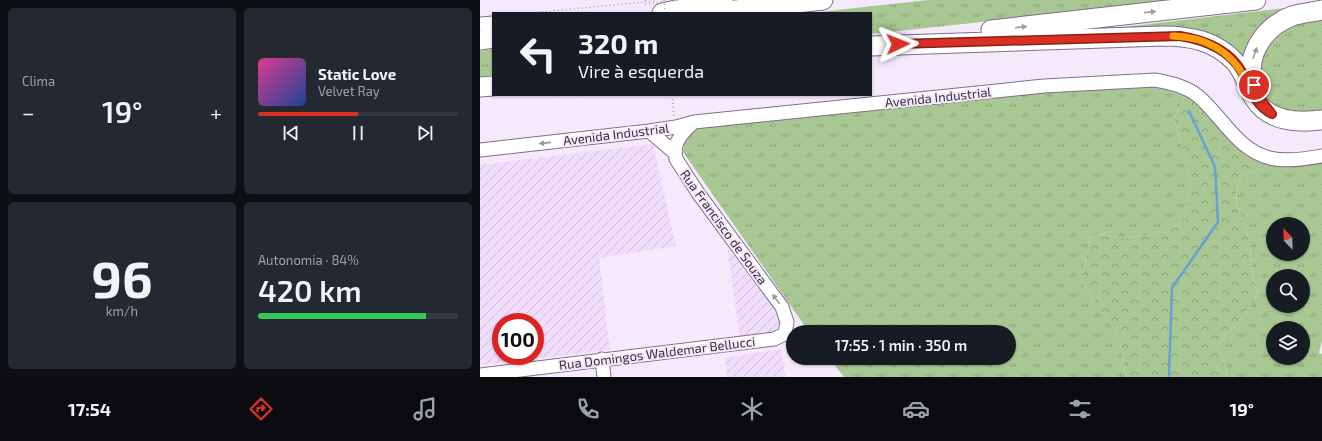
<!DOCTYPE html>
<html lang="pt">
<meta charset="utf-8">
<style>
:root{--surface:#171b24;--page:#242831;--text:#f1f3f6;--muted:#9ea1a6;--line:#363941;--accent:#d93025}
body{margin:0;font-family:"Exo 2",sans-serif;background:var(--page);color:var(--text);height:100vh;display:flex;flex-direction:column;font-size:15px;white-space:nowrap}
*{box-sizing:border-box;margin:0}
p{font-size:13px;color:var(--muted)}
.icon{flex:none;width:22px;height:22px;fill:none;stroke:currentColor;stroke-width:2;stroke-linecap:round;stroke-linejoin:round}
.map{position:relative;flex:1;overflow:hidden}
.side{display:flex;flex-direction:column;gap:8px;padding:8px;background:#0d0f14;width:480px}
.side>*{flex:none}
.hud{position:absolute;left:12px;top:12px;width:380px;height:84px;border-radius:0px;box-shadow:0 1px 3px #0004;background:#171b24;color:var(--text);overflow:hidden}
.needle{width:26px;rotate:337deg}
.buttons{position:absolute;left:786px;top:217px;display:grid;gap:8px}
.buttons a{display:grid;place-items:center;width:44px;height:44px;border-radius:50%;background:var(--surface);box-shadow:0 1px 3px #0004;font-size:20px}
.speed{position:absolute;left:12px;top:313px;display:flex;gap:8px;font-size:20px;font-weight:700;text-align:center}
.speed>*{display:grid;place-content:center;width:52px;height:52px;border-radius:50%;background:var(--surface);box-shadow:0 1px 3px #0004;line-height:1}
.speed .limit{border:6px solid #d22;background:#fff;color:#111}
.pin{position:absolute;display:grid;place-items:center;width:34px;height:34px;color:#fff;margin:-17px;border:2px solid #fff;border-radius:50%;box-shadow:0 1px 4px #0007}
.me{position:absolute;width:44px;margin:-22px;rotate:88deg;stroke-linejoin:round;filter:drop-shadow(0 0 3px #0008)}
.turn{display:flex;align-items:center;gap:14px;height:84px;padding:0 20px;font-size:18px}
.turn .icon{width:52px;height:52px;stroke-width:2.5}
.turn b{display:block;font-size:28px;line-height:34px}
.big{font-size:30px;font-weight:600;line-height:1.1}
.side .tile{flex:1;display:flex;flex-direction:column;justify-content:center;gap:6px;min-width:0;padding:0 14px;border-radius:6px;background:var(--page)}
.side .dial{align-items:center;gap:0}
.dial b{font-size:52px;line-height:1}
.song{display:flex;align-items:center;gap:12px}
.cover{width:48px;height:48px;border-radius:6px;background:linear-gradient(135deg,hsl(330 70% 55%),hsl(220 70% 35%))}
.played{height:4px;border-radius:2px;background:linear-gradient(90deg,var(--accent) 50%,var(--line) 50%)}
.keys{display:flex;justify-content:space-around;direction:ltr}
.heat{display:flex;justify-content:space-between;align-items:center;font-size:22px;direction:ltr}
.charge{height:6px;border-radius:3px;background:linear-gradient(90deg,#34c759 84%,var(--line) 0)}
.side .tiles{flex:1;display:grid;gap:8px;grid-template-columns:repeat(2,1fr)}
.trip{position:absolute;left:306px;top:325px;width:230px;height:40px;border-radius:20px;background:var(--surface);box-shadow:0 1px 3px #0004;font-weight:600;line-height:40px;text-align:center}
.dock{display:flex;height:64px;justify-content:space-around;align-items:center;background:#090b0e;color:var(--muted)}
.dock .icon{width:28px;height:28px}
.dock .selected{color:var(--accent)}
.dock b{font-size:18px;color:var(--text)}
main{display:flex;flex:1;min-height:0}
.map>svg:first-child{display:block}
.industrial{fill:url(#industrial-furrows);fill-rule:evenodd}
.grass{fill:url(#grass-tufts);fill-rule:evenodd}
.forest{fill:url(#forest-crowns)}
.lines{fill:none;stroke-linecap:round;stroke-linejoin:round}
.stream{stroke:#69a0d5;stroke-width:2.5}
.minor-casing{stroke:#806e8b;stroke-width:15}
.highway-casing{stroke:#806e8b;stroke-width:21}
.path{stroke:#a89eae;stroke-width:1.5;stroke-dasharray:1 3;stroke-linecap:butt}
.minor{stroke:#fff;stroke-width:13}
.highway{stroke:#fff;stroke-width:19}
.path-bridge{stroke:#a89eae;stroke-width:1.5;stroke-dasharray:1 3;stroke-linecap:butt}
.oneway{fill:#9b989e}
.route-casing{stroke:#8d1f18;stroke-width:10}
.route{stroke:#d93025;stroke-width:7}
.slow{stroke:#f59e0b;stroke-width:7}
.labels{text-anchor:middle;stroke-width:4;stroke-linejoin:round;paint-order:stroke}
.street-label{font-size:13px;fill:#37303c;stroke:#f5e9fc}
</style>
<main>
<section class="side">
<div class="tiles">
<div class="tile"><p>Clima</p>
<div class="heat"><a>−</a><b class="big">19°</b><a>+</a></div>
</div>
<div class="tile">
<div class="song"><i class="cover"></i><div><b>Static Love</b><p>Velvet Ray</p></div></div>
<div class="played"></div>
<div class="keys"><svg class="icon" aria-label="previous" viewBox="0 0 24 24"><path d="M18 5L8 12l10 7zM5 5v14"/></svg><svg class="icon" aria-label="pause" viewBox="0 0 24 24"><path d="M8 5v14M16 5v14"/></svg><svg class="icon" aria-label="next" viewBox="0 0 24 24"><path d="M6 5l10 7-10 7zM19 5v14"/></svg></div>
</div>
<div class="tile dial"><b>96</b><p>km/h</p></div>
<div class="tile"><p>Autonomia · 84%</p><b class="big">420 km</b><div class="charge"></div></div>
</div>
</section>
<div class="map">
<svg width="842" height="377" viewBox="0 0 842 377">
<defs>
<pattern id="industrial-furrows" width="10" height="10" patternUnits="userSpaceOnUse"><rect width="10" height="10" fill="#f0ddfc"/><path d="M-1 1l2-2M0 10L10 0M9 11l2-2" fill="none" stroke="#cebed9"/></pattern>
<pattern id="grass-tufts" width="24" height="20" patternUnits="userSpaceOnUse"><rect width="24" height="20" fill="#a8c793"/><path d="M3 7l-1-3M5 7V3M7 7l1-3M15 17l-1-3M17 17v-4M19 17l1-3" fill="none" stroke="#8aa279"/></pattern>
<pattern id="forest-crowns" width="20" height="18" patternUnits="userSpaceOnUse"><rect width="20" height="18" fill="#a8c793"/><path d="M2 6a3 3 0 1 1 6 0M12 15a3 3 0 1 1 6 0" fill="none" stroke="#8aa279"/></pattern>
</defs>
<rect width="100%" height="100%" fill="#f5e9fc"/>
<!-- industrial -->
<path class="industrial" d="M173 144 196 246 119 258 130 350 0 365V165ZM21 322H55V356H21Z
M247 246 300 317 301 326 295 335 260 337Z
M301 349 305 377H247L245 358Z"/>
<!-- grass -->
<path class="grass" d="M448 0H702L391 34V13H330Z
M839 4 812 11 767 68 753 52 601 32Z
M842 14V116L799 113 778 91 779 49 819 18Z
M13 49V75L0 77V51Z
M673 85 705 96 694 119 711 180 705 218 688 232 646 238 620 234 609 238 608 250 601 280 635 331 642 348 645 374 647 377H364L349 358H529V332H329L203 152 205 138 217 128 564 91Z
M842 161V340L839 353 842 354V377H747L746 367 737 345 759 322 778 294C770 275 773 254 767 233 761 212 750 201 761 177L780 169 788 162ZM793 224H823V254H793ZM793 276H823V306H793ZM793 328H823V358H793Z"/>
<!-- forest -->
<path class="forest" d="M705 96 716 102 788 162 780 169 761 177C750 201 761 212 767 233 773 254 770 275 778 294L759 322 737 345 746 367 747 377H647L645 374 642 348 635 331 601 280 608 250 609 238 620 234 646 238 688 232 705 218 711 180 694 119Z"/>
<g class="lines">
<!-- stream -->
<path class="stream" d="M689 377 692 288 738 222 735 167 709 111"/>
<!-- minor casing -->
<g class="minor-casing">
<path id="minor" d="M0 24 13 23
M169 131 195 153
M0 150 169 131 196 127 214 122 564 86 675 80C690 83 706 86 718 96 742 116 757 150 790 158 807 162 826 159 842 156
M122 359 124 377
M0 375 294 339 305 334 307 322 302 307 218 193 196 159C192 143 202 133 213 123"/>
</g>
<!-- highway casing -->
<g class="highway-casing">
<path id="highway" d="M182 13 243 0
M229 13 343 0
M511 30 776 0
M0 40 13 38
M391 46 683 36C711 36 736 41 755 62 765 73 767 86 774 98 789 122 817 123 842 120
M0 87 13 86
M775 88C763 58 783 27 812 16 821 13 832 12 842 10"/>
</g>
<!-- path -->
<path class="path" d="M50 13 175 1
M71 95V96L81 95
M94 95 95 96 103 95
M192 95 194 117"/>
<!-- minor -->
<use href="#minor" class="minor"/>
<!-- highway -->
<use href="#highway" class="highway"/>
<!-- path-bridge -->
<path class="path-bridge" d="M165 0V4L200 0
M184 0 185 13"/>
</g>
<!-- one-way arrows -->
<defs><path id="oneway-solid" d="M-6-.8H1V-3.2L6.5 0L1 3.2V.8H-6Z"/></defs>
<g class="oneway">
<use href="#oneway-solid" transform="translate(670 12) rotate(-7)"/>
<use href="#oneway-solid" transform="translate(541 27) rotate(-7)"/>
<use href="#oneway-solid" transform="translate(775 53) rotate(-71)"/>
<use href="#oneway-solid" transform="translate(65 143) rotate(174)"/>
<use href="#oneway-solid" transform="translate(296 299) rotate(-127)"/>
</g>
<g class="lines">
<!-- route casing -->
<g class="route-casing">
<path id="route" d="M418 44 700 36C725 40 749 49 762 72 771 89 774 105 792 114L778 96 774 85"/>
</g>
<!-- route -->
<use href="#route" class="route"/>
<!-- slow -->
<path class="slow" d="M693 36C724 37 751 50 765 79"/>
</g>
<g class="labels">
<!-- street labels -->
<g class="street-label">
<text transform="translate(458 97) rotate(-6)" y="5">Avenida Industrial</text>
<text transform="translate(136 134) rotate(-7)" y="5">Avenida Industrial</text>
<text transform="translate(244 227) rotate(54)" y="5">Rua Francisco de Souza</text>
<text transform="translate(177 353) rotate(-7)" y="5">Rua Domingos Waldemar Bellucci</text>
</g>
</g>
</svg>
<div class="buttons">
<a><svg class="needle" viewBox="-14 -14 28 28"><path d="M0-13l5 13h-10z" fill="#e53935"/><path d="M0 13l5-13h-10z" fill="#9ea1a6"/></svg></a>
<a><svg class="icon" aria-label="search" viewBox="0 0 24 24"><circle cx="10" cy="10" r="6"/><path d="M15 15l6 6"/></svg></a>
<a><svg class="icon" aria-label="layers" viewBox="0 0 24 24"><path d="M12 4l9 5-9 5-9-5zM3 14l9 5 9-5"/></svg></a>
</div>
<div class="speed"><div class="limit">100</div></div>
<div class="pin" style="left:774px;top:85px;background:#d93025"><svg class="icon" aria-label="arrive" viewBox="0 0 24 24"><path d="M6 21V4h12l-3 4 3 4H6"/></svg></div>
<svg class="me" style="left:418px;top:44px" viewBox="-20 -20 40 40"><path d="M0-17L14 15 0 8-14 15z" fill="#d93025" stroke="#fff" stroke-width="4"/></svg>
<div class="trip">17:55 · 1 min · 350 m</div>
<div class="hud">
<div class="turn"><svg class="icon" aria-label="left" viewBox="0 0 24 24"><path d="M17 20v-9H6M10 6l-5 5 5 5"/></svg><div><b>320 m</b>Vire à esquerda</div></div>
</div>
</div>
</main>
<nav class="dock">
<b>17:54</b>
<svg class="icon selected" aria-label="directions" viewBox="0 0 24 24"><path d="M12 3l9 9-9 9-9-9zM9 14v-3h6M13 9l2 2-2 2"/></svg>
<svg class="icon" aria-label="music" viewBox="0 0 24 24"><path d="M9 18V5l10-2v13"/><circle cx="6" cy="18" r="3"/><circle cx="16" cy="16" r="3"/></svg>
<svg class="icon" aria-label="phone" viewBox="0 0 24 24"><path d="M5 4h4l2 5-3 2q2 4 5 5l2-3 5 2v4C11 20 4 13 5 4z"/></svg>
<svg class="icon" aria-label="climate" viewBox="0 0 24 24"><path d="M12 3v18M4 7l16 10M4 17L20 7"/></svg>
<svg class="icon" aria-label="car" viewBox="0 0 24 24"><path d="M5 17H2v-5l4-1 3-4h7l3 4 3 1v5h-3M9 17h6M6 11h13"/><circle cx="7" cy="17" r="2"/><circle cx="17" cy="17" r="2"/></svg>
<svg class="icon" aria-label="filters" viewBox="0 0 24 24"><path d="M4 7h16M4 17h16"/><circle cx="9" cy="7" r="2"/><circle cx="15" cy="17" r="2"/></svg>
<b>19°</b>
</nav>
